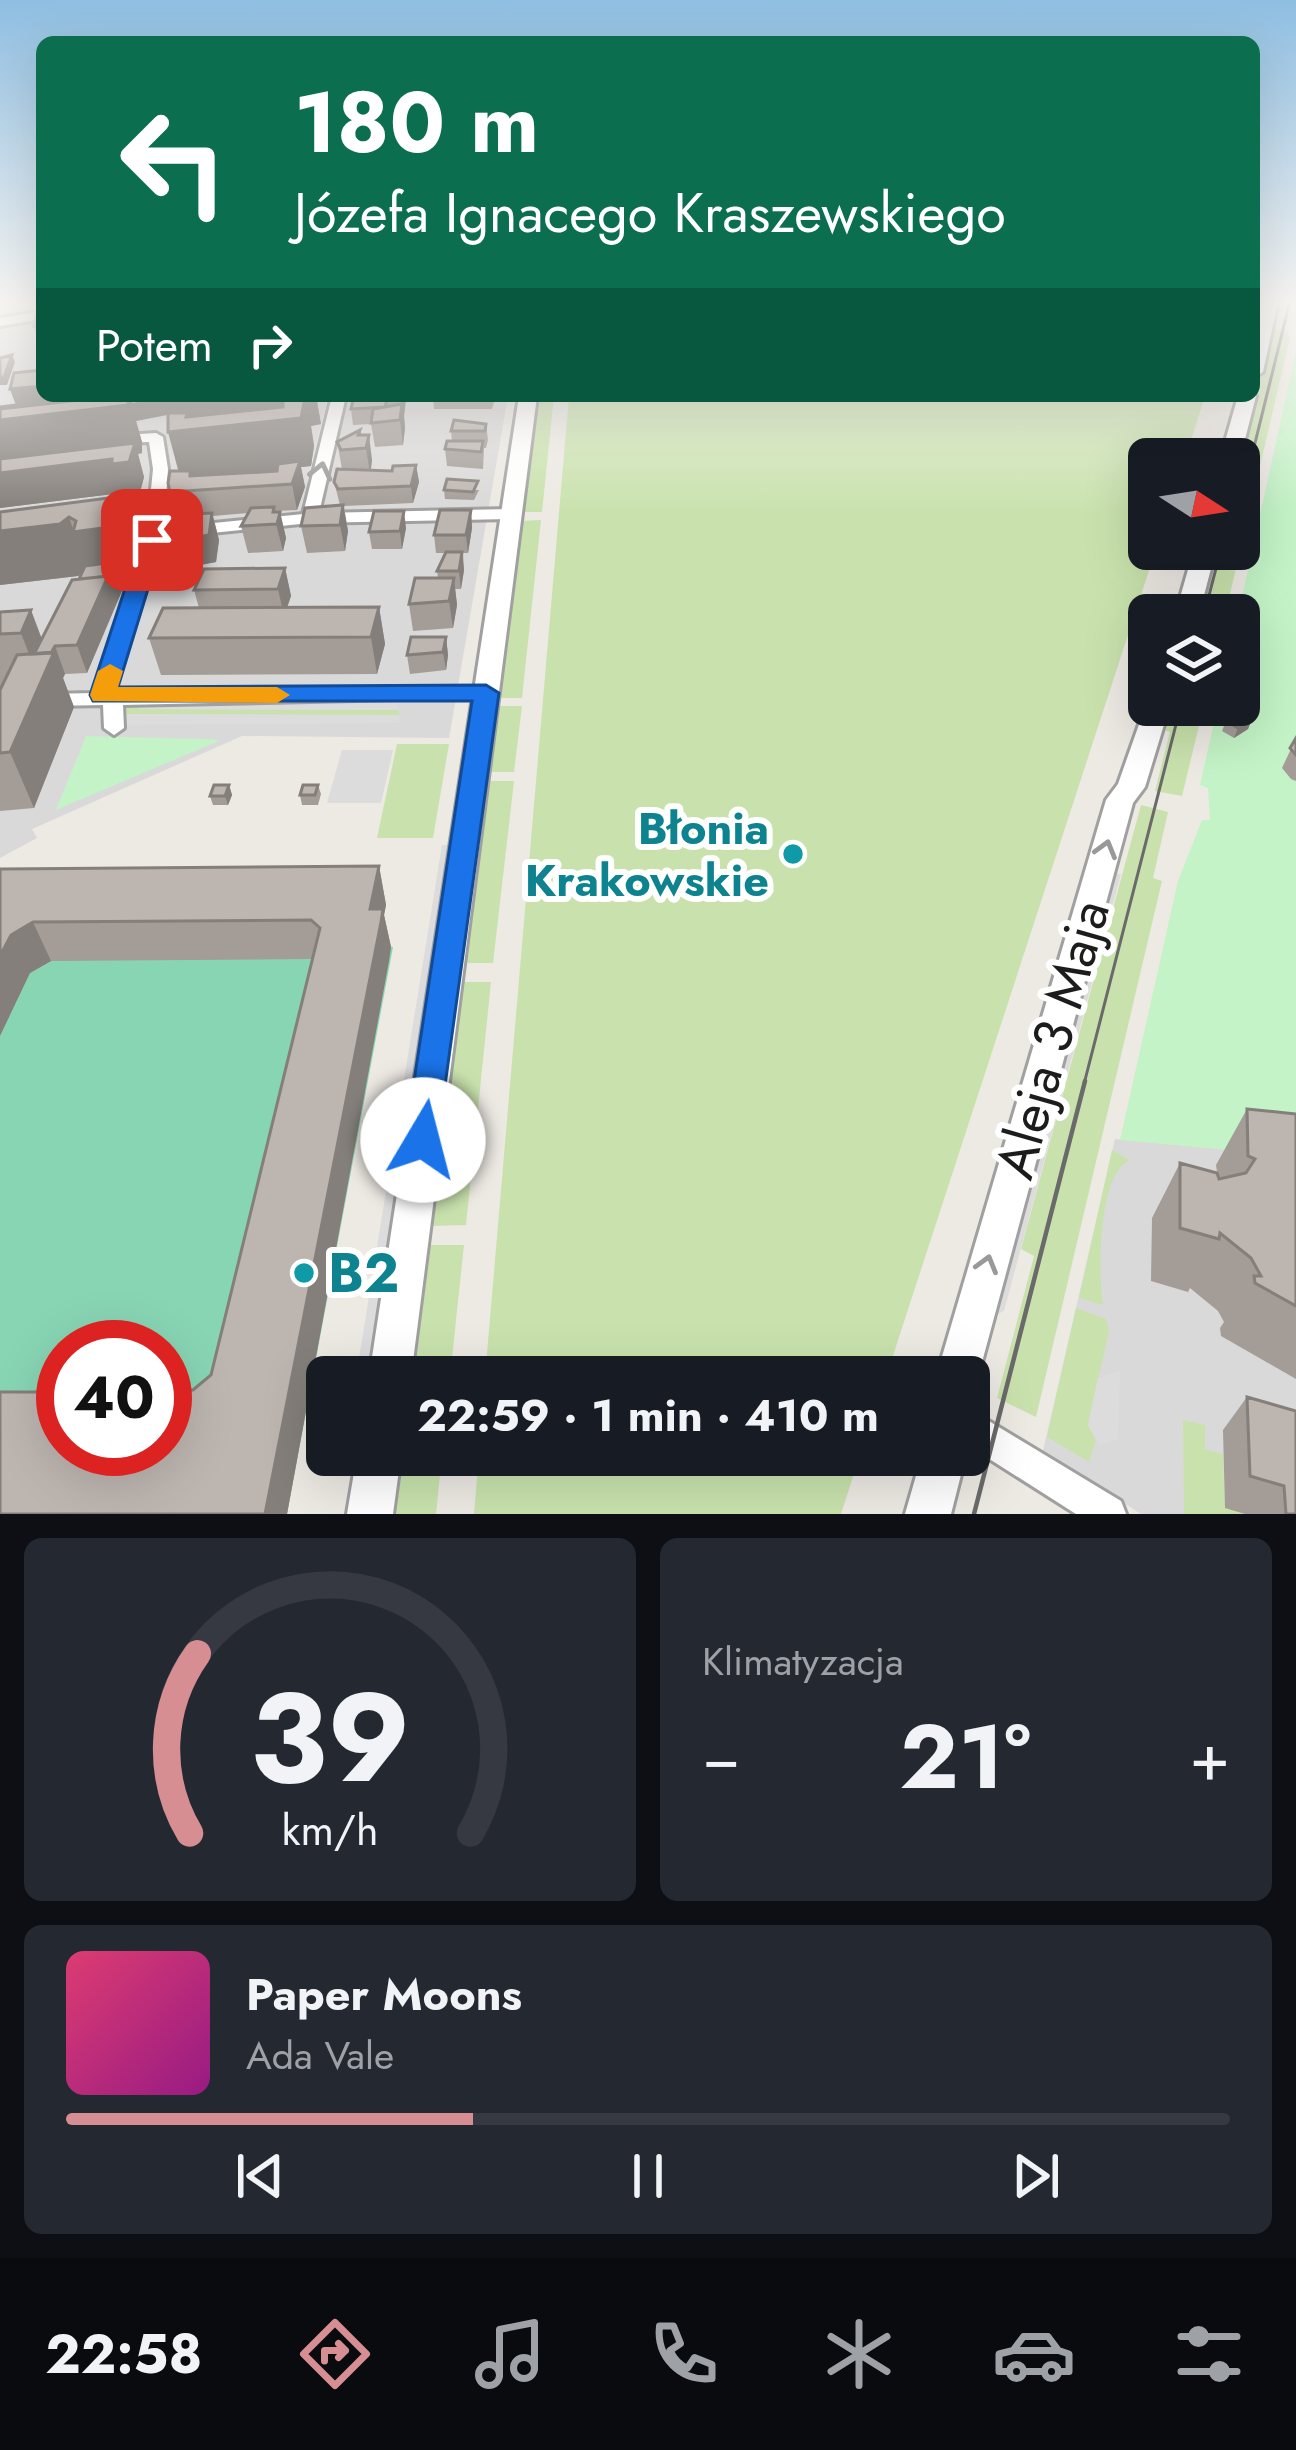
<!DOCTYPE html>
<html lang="pl">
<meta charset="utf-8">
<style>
:root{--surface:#171b24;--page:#242831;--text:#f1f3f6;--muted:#9ea1a6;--line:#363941;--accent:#d68e93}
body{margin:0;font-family:Jost,sans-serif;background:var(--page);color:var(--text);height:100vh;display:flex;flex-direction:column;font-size:45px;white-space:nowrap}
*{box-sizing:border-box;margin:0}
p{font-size:39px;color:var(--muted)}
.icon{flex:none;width:66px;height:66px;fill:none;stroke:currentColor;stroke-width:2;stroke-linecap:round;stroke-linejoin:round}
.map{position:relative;height:1514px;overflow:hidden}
.details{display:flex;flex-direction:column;gap:24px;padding:24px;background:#0d0f14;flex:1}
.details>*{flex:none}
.guide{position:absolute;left:36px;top:36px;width:1224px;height:366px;border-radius:18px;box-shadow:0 12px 48px #0002;background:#0b6e4f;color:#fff;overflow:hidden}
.needle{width:78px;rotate:102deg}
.fabs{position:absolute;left:1128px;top:438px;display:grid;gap:24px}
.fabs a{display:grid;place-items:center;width:132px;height:132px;border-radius:18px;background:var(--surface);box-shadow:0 12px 48px #0002;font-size:60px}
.speed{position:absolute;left:36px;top:1320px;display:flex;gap:24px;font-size:60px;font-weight:700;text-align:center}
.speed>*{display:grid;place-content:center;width:156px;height:156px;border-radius:50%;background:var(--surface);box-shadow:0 12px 48px #0002;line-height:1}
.speed .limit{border:18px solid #d22;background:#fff;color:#111}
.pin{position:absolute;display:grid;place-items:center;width:102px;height:102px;color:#fff;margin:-51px;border-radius:24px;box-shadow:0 6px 18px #0006}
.me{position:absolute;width:132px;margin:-66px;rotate:8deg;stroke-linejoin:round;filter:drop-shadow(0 0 9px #0008)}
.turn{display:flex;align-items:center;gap:42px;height:252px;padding:0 60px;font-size:54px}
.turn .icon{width:156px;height:156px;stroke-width:2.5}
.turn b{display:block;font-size:84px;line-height:102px}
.then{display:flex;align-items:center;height:114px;padding:0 60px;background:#0003;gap:24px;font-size:45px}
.big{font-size:90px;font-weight:700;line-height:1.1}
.details .tile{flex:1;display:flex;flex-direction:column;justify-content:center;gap:18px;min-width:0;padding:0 42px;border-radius:18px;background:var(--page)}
.details .dial{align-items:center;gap:0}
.dial svg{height:312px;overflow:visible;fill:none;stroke:var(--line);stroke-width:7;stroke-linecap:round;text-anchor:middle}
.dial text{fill:var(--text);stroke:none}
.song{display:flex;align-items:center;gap:36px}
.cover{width:144px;height:144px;border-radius:18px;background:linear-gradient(135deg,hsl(340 70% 55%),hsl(310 70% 35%))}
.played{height:12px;border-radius:6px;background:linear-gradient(90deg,var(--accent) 35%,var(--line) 35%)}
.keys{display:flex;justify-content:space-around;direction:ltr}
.heat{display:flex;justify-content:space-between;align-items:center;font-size:66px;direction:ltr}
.details .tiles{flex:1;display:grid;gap:24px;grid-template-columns:1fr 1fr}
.tile:last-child{grid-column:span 2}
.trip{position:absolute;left:306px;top:1356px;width:684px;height:120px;border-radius:18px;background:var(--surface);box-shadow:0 12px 48px #0002;font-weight:700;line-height:120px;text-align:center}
.dock{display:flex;height:192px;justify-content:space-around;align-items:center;background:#090b0e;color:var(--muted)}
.dock .icon{width:84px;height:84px}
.dock .active{color:var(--accent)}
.dock b{font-size:54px;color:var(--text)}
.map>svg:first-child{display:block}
.residential{fill:#dad9d9}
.grass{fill:#c9e2ad}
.park{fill:#c3f3c6}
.pitch{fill:#88d5b4;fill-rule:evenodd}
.parking{fill:#dcdcdc}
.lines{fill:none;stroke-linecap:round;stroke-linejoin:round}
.minor-casing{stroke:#a0a0a0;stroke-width:6}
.tertiary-casing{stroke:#a0a0a0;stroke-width:6}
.minor{fill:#fff;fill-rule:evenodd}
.tertiary{fill:#fff;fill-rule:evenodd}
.tram-far1{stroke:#6a6a6a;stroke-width:3}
.tram{stroke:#6a6a6a;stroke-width:4.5}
.wall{fill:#a39c97}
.shaded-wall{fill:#847f7b}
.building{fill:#bdb5b0;stroke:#847f7b;stroke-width:3}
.oneway{stroke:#999}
.route{fill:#1a73e8;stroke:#114b97;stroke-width:3}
.slow{fill:#f59e0b}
.culture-dot{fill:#0f9aa8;stroke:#fff;stroke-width:4.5}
.labels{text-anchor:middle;stroke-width:12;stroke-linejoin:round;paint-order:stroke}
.culture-label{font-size:45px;font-weight:bold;fill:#0d838f;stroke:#fff;text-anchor:end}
.near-street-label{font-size:54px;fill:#1c1c1c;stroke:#fff}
.near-culture-label{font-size:54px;font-weight:bold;fill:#0d838f;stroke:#fff;text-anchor:start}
</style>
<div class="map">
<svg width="1296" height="1514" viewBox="0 0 1296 1514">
<rect width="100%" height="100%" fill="#ede9e3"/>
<!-- residential -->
<path class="residential" d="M42 322V396H328L307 482 329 481 348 400 354 396H508L449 738 242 736 32 829 37 838 0 858V326Z
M1115 1139 1296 1156V1514H1141L1043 1451Z"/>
<!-- grass -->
<path class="grass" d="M1270 329 1287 332 1290 338 1225 615H1193L1210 549H1239V459Z
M537 396H554L542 512H521Z
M569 396H1205L1185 459H1149V549H1156L886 1377H485Z
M541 520 522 698H498L521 521Z
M123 699H140V709L398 710 399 715 122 714Z
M1168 705H1204L1182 796 1155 791 1170 732 1162 729Z
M498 706H522L514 772H489Z
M397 744H449L433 838H377Z
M488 781H514L493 963H464Z
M1141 805 1168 812 1153 878 1162 881 1036 1417 997 1398 1034 1256 1021 1249Z
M462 982H491L466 1225 431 1226Z
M1112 1150 1130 1160C1098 1173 1098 1271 1103 1305L1079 1298Z
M429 1245H464L450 1377H412Z
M1076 1308 1106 1319 1109 1331 1088 1425 1096 1440 1089 1462 1047 1437Z
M1183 1420 1205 1425V1449L1223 1454 1225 1507 1245 1514H1184Z
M402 1455H442L436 1514H394Z
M479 1455H860L841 1514H474Z"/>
<!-- park -->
<path class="park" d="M1296 351V1156L1120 1140 1178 881 1202 820H1210L1208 788 1200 785 1218 705H1239L1238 615Z
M86 736 202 739 221 740 56 810Z"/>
<!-- pitch -->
<path class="pitch" d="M0 908 393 947 287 1514H0ZM63 1347H165V1449H63Z"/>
<!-- parking -->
<path class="parking" d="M140 699H396L398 710 139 709Z
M122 714 399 715 400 723 128 725Z
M342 750H393L381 803H327Z
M442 845H450L367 1377H356Z
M1121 874 1004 1311 981 1321 1107 875Z
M1120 1371 1118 1439 1099 1445 1088 1425 1098 1378Z"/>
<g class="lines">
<!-- minor casing -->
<g class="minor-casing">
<path id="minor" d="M42 311V319L0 326V318Z
M332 396H346L319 513 512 509 520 514 512 519 310 523 162 538 115 690 120 693 486 687 493 689 496 693 493 697 123 705 124 728 114 735 104 728 103 705 0 707V695L94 693 145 540 100 545 92 540 100 535 147 530 153 469 149 442 112 443 107 442V436L156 433 163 437 168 469 164 528 303 514Z
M969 1409 1121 1501 1126 1514H1076L969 1446Z"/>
</g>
<!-- tertiary casing -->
<g class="tertiary-casing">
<path id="tertiary" d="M1262 301H1278L1263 372 1254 377V335Z
M1254 393 1256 396 1240 459H1220L1238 396Z
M519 396H537L411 1377H369Z
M1194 549H1216L1199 615H1175Z
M1148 699 1149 705H1170L1145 787 1133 803 978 1377 969 1393V1377H936L1106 800 1118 784Z
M357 1455H401L393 1514H347Z
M922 1455H966L951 1514H905Z"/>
</g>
<!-- minor -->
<use href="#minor" class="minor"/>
<!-- tertiary -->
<use href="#tertiary" class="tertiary"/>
<!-- tram-far1 -->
<path class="tram-far1" d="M1239 508 1290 301
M1204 615 1221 549
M1084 1084 1181 705"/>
<!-- tram -->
<path class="tram" d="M974 1514 1085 1081"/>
</g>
<!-- wall -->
<path class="wall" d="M10 389 63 400 94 396H316L321 424 311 426 314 446 311 466 301 467 305 487 297 510 275 511 280 512 286 538 283 551 248 553 241 526 248 513 213 516 219 540 216 562 179 569 171 542 187 517 178 518 168 483 179 471 168 415 136 421 142 442V453L138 454 144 477 139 496 122 498 121 493 0 508V409L16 405Z
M354 396 406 399 404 416 405 428 403 445 375 447 371 424 353 425 351 409Z
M433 396H493L494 402 492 409H434Z
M486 424 488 440 486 448H484L483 469 447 466 445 449 452 441 451 431Z
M360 430 372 460 371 470 392 471 416 465 419 482 413 503 344 506 348 531 345 551 307 553 301 526 340 505 334 482 342 469 337 442Z
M444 490H479L474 500 445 499Z
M116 497 132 548 127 579 87 673 65 674 63 678 74 707 34 808 0 811V612L42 638 82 573 78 576 0 585V512Z
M471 510 472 528 468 553H463L464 570 461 589H455L457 605 453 628 413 631 409 604 438 578 437 571 446 553H436L434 535Z
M406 528 402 549H372L369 532Z
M285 568 291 596 287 608 379 607 385 644 377 674 161 675 149 638 199 608 194 590Z
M446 637 448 655 446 670 410 674 407 655Z
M1252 719 1248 729 1234 738 1222 731 1226 721Z
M1296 738V781L1291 779 1282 768Z
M229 785 232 795 228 805H213L210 796Z
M318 785 321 794 318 805H302L300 795Z
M379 866 386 905 384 915 391 947 287 1514 193 1390 211 1375 312 959 51 961 30 973 0 869Z
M1247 1109 1296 1114V1379L1221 1336 1220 1328 1224 1322 1218 1311 1190 1288 1188 1292 1151 1281 1152 1218 1180 1163 1217 1172 1216 1165Z
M1247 1397 1296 1514H1245L1225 1508 1223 1430Z"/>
<!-- shaded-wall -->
<path class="shaded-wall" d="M34 326H42V349H41Z
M12 355 15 362 7 385H0V377Z
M42 386V396H53L55 401 16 405 10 389Z
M56 396H63L61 409 128 396 159 399 196 396H316L321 424 311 426 314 446 311 466 301 467 305 487 297 510 292 484 181 481 168 432 170 414 136 421 142 442V453L138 454 144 477 139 496 122 498 121 493 0 508V473L131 454 0 471V416L55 400Z
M402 396H406V399L404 416 405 428 403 445 400 420Z
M369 435 372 460 370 473 366 448Z
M416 465 419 482 413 503 411 486Z
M116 497 132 548 127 579 87 673 77 645 86 570 78 576 0 585V531L69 517 74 532Z
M343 505 348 531 345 551 340 525Z
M274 507 278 522 280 512 286 538 283 551 273 512Z
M471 510 472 528 468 553 466 535Z
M404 511 406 528 402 549 400 531Z
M212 513 219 540 216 562 179 569 171 542Z
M462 552 464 570 461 589 459 571Z
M285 568 291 596 284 616 278 589Z
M454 578 457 605 453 628 449 601Z
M379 607 385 644 377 674 371 637Z
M31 610 49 658 55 646 65 674 63 678 74 707 34 808 10 752 31 659 21 633Z
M446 637 448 655 446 670 443 652Z
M1252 719 1248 729 1234 738 1238 728Z
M229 785 232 795 228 805 225 796Z
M379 866 386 905 384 915 391 947 389 961 287 1514H265L370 909Z
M33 922 51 961 30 973 0 1036V956L11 935Z"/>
<!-- building -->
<path class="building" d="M42 310V326H34L37 311Z
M12 355 4 377H0V358Z
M42 370V386L10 389 14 373Z
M48 396H56L55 400 94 396H115L0 409 1 407 47 401Z
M115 396H128V405L0 420V409Z
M129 396H166V398L131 405Z
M166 396H196L167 401Z
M354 396H402L401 400H387L385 407 351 409Z
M305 398 301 418 168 432V413H187L186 417 283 407V401Z
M402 404 400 420 371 423 373 409Z
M454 420 486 424 485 431H451Z
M360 430 358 435H369L366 448 341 450 337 442Z
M447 441H483L481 452 445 449Z
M135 443 129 462 112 464V459L0 473V459Z
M300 461 292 484 170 492 168 483 170 471H190V476L262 472 277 471 278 464Z
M416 465 411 486 338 489 334 482 337 469 392 471 393 466Z
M447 479 478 481 473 492 444 490Z
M116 497 110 527 73 532 76 521 69 517 60 524 0 531V512Z
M343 505 340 525 301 526 305 508Z
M274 507 273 512H280L277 524 241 526 251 508Z
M440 510H471L466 535H434Z
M374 511H404L400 531 369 532Z
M212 513 209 535 171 542 175 521 187 520 188 514Z
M446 552H462L459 571H437Z
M121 561 111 585 108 576 79 579 85 566Z
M285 568 278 589 194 590 204 569Z
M108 576 77 645 55 646 51 653 34 654 72 580Z
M415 578H454L449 601 409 604Z
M379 607 371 637 149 638 163 608Z
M31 610 21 633 0 634V612Z
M411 637H446L443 652 407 655Z
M54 652 10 752 0 753V690L17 655Z
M1240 712 1252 719 1238 728 1226 721Z
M1296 738V755L1290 748Z
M214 785H229L225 796H210Z
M303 785H318L315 795H300Z
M379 866 370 909H383L381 922 265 1514H0V1392H63V1449H165V1390H193L211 1375 320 928 311 920 33 922 11 935 0 956V869Z
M1247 1109 1296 1114V1306L1255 1283 1254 1276H1261L1251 1258 1220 1233 1219 1239 1180 1228V1163L1217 1173 1219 1179 1246 1173 1255 1159 1248 1156Z
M1247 1397 1296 1411V1514H1286L1284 1486 1250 1476Z"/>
<!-- one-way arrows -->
<defs><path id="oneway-chevron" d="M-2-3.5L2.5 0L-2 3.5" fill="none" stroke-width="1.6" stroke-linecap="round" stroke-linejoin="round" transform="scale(3)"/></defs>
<g class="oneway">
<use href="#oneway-chevron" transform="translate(321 471) rotate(-77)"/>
<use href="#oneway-chevron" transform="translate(1106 849) rotate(-74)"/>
<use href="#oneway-chevron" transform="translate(987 1264) rotate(-74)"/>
</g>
<!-- sky -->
<linearGradient id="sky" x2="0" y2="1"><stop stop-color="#8ebee1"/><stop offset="0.59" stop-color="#f7f5f2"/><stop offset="1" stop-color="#f7f5f2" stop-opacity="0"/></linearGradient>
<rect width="1296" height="513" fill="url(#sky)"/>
<!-- route -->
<path class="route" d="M152 533 163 540 118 687 486 685 499 693 436 1151 423 1156 410 1151 405 1140 472 701H93L90 695 141 540Z"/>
<!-- slow -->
<path class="slow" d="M110 664 123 671 118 687H277L290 695 277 703 93 701 90 695 98 671Z"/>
<!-- markers -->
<g class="culture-dot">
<circle cx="793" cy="854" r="12"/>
<circle cx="304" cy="1273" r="12"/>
</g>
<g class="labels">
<!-- culture labels -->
<g class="culture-label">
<text x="769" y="844">Błonia<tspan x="769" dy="52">Krakowskie</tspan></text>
</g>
<!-- near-street labels -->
<g class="near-street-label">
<text transform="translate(1052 1039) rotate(-74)" y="19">Aleja 3 Maja</text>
</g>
<!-- near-culture labels -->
<g class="near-culture-label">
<text x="328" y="1292">B2</text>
</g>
</g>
</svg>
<div class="fabs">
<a><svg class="needle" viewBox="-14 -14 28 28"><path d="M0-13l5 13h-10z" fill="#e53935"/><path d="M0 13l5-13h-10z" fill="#9ea1a6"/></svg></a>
<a><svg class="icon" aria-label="layers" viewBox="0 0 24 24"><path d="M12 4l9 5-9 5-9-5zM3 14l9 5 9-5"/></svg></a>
</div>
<div class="speed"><div class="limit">40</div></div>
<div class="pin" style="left:152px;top:540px;background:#d93025"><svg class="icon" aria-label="arrive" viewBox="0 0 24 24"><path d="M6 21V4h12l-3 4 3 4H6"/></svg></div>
<svg class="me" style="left:423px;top:1140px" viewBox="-20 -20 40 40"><circle r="19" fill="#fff"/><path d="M0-13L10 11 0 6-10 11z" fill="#1a73e8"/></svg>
<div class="trip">22:59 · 1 min · 410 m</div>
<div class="guide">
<div class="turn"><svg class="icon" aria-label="left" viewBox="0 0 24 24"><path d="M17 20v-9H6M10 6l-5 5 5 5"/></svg><div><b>180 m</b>Józefa Ignacego Kraszewskiego</div></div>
<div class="then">Potem<svg class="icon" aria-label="right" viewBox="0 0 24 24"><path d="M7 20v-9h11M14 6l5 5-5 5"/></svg></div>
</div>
</div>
<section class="details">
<div class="tiles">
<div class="tile dial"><svg viewBox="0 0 100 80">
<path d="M14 69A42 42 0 1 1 86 69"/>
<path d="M14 69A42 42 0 0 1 16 23" stroke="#d68e93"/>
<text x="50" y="56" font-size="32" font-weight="700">39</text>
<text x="50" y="72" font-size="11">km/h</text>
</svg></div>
<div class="tile"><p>Klimatyzacja</p>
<div class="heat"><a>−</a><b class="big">21°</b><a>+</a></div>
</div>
<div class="tile">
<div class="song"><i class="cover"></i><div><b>Paper Moons</b><p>Ada Vale</p></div></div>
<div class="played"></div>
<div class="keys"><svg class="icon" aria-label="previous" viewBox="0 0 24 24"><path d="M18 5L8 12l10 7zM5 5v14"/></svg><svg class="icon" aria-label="pause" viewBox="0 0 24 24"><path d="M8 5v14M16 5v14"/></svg><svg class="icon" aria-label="next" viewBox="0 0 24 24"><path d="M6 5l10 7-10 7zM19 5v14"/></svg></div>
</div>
</div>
</section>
<nav class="dock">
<b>22:58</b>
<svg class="icon active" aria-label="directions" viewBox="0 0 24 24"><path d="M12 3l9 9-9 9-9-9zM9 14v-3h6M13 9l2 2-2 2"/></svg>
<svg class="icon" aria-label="music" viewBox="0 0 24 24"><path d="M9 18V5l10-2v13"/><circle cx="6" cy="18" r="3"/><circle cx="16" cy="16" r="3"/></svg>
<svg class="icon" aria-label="phone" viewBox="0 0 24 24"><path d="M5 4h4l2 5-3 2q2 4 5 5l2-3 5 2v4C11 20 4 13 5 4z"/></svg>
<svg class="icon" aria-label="climate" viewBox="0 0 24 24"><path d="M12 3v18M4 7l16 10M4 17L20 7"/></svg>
<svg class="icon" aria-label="car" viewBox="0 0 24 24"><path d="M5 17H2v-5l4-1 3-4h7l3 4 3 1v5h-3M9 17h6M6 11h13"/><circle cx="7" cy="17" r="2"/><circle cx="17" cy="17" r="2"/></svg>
<svg class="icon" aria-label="filters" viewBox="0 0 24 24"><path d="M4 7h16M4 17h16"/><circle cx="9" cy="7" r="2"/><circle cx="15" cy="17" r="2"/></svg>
</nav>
